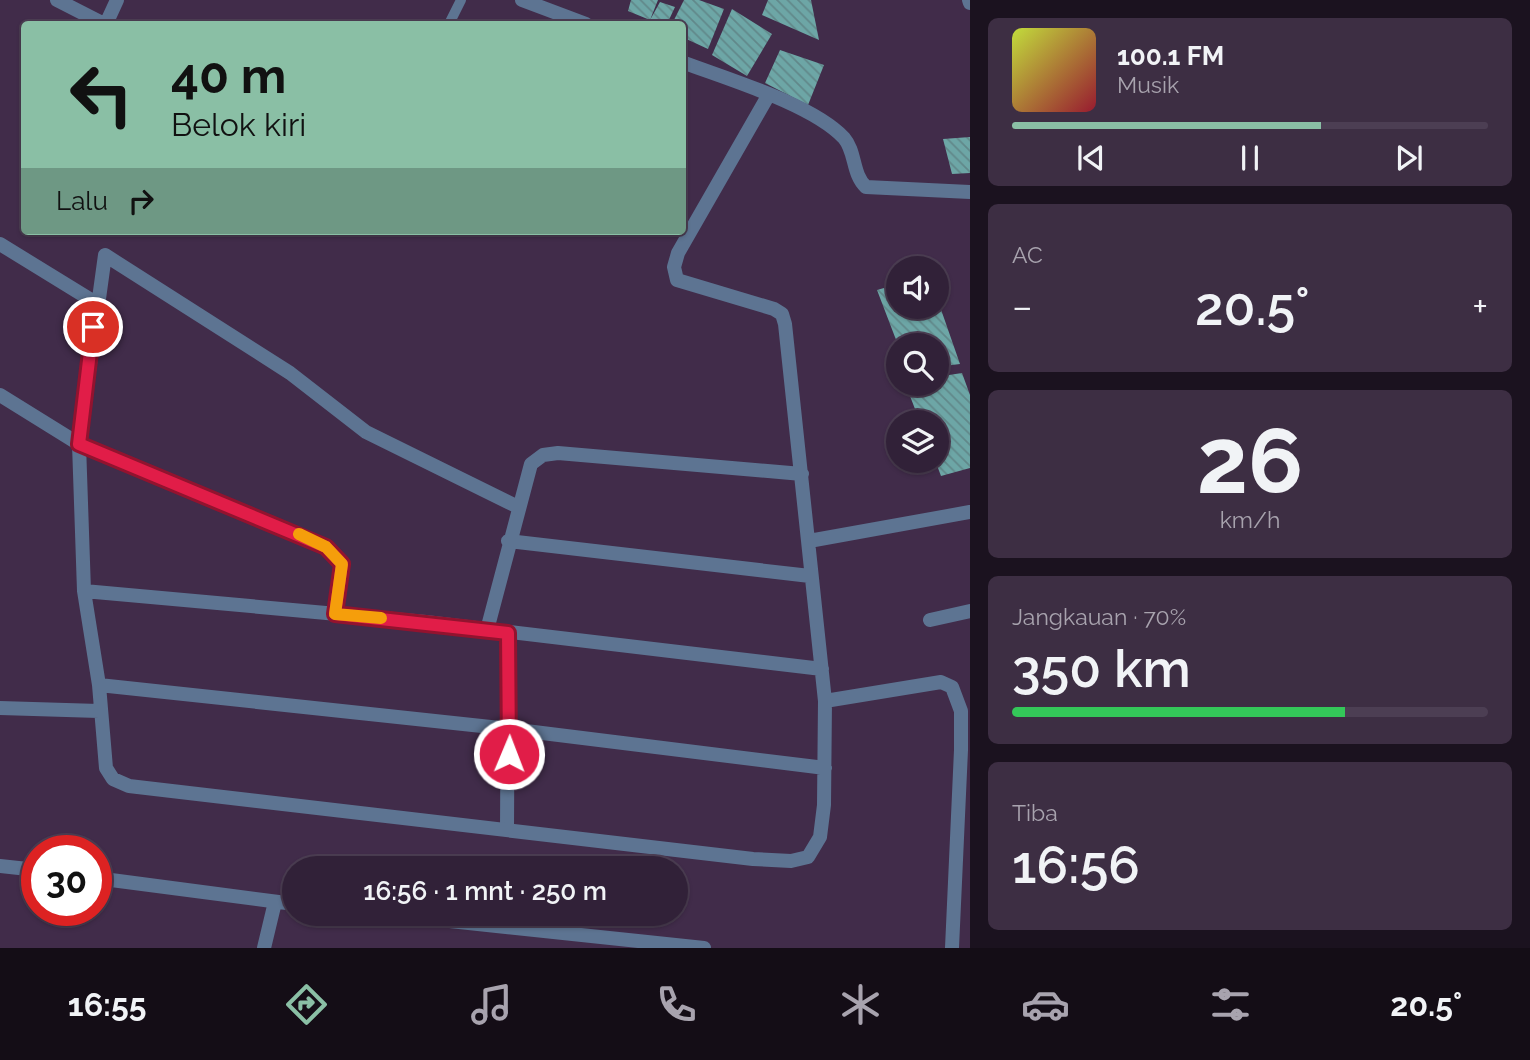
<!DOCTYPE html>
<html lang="id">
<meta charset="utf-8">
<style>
:root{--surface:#312138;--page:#3d2e43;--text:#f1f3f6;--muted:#a8a3ae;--line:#4c3e53;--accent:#8abfa5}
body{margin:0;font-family:Raleway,sans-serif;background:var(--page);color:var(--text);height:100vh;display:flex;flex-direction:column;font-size:26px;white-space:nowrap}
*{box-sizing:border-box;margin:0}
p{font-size:23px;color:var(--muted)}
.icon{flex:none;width:38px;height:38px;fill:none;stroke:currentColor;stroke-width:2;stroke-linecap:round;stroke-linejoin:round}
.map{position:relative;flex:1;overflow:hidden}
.details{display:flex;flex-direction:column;gap:18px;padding:18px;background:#1b121f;width:560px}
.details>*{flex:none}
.guide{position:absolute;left:21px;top:21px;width:665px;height:214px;border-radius:7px;box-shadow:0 2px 5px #0004,0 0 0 2px var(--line);background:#8abfa5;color:#111;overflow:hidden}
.buttons{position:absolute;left:886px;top:256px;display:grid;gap:14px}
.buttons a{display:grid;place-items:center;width:63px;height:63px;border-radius:50%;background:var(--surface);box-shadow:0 2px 5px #0004,0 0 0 2px var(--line);font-size:35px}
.speed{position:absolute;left:21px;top:835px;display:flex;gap:14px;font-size:35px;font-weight:700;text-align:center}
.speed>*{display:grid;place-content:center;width:91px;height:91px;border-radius:50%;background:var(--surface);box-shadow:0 2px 5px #0004,0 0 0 2px var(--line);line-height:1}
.speed .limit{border:10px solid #d22;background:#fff;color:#111}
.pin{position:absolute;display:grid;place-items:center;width:60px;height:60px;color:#fff;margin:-30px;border:4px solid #fff;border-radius:50%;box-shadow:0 2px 7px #0007}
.me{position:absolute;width:77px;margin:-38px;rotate:1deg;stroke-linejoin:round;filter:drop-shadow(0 0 5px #0008)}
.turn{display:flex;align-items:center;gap:24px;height:147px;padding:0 35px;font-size:32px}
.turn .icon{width:91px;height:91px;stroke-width:2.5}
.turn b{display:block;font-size:49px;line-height:60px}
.then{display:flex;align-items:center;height:66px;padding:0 35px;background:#0003;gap:14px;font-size:26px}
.big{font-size:52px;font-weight:600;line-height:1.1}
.details .widget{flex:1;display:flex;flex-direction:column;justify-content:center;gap:10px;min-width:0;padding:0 24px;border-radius:10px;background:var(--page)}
.details .dial{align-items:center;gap:0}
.dial b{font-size:91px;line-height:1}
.song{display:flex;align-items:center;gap:21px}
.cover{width:84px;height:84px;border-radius:10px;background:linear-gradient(135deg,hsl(70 70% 55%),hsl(350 70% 35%))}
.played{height:7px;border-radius:4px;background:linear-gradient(90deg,var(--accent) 65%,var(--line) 65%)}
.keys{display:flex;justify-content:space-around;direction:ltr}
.heat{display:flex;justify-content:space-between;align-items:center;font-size:38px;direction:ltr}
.charge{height:10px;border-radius:5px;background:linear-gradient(90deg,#34c759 70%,var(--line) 0)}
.trip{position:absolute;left:282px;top:856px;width:406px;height:70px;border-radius:35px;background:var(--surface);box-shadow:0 2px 5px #0004,0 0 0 2px var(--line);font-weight:600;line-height:70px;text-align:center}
.tab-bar{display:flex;height:112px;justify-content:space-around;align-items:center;background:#140d16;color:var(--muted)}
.tab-bar .icon{width:49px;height:49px}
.tab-bar .active{color:var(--accent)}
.tab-bar b{font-size:32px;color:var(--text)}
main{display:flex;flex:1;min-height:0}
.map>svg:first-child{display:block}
.building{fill:url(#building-back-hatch)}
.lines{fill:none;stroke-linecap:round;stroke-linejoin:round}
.lane{stroke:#5d7492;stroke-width:10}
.street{stroke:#5d7492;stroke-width:14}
.route-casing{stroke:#92132f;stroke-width:18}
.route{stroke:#e11d48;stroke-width:12}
.slow{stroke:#f59e0b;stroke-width:12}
</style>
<main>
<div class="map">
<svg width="970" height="948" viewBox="0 0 970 948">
<defs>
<pattern id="building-back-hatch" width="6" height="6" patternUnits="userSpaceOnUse" patternTransform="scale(1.75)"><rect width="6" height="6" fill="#6da6a6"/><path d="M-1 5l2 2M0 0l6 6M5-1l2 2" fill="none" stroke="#61888a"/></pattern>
</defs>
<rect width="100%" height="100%" fill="#412c4a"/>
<!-- building -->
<path class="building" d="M631 0H658L650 20 628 11Z
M684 0H699L724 9 708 49 682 37V24H672Z
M768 0H811L819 40 762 15Z
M660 2 675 7 667 24 650 20Z
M732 9 772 34 747 76 712 55Z
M780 50 824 65 808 105 765 83Z
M970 137V173L952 174 943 139Z
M898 284V306H936L937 298 960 364 936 367V345H898L877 290Z
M962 373 970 395V468L941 476 935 460 936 422H920L905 383H936V377Z"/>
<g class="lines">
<!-- lane -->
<path class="lane" d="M449 24 461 0"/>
<!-- street -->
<path class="street" d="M57 0 104 24
M522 0 586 24
M969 0 970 3
M106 24 117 0
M682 62C727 79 812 104 844 138 856 152 852 174 866 187L970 192
M0 244 96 303
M0 395 79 444 326 547 342 564 335 614
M518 507 366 432 290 373 105 255 79 444 84 591 99 685 510 729 825 768
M508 541 810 576
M809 541 970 512
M84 591 426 622 822 669
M930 620 970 611
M487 630 531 464 543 455 558 453 802 474
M99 685 106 768 113 779 129 786 753 859 791 861 808 857 820 837 824 805 825 701 785 324 782 314 774 309 677 280 674 267 678 253 768 96
M825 701 941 682 952 687 961 711V750L952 948
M0 708 99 711
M507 829 508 633
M0 866 37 870
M96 878 294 904
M384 914 704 948
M264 948 275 902"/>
</g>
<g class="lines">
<!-- route casing -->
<g class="route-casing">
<path id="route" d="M93 327 79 444 326 547 342 564 335 614 508 633 509 754"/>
</g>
<!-- route -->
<use href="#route" class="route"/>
<!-- slow -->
<path class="slow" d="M299 534 326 547 342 564 335 614 381 618"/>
</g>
</svg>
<div class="buttons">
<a><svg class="icon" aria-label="sound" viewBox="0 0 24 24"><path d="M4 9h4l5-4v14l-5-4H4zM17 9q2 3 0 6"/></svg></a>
<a><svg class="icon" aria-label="search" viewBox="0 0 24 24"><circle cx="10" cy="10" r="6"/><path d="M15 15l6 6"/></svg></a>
<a><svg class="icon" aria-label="layers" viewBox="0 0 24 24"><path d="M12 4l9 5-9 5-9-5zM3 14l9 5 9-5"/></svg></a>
</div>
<div class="speed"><div class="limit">30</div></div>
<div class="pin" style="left:93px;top:327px;background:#d93025"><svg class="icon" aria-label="arrive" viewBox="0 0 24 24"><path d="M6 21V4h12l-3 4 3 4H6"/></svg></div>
<svg class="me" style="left:509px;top:754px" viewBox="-20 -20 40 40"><circle r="17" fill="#e11d48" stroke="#fff" stroke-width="3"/><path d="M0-11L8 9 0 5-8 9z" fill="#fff"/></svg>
<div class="trip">16:56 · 1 mnt · 250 m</div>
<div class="guide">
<div class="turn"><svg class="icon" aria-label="left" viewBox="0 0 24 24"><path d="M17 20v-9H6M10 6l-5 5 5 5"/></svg><div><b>40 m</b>Belok kiri</div></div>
<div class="then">Lalu<svg class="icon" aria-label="right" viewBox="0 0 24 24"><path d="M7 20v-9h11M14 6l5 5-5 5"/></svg></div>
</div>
</div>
<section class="details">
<div class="widget">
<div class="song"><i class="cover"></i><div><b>100.1 FM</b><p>Musik</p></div></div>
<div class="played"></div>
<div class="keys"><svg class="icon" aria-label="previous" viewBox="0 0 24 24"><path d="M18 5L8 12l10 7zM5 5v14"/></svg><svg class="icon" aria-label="pause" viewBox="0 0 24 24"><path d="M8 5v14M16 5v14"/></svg><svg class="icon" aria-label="next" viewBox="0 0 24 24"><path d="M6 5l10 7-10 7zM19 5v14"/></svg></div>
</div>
<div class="widget"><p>AC</p>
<div class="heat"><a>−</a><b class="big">20.5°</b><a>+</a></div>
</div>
<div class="widget dial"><b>26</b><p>km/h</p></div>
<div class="widget"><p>Jangkauan · 70%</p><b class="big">350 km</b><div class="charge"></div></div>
<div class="widget"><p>Tiba</p><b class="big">16:56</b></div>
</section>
</main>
<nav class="tab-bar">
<b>16:55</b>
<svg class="icon active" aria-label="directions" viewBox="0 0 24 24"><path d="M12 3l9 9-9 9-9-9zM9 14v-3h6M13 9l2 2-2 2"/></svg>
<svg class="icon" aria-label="music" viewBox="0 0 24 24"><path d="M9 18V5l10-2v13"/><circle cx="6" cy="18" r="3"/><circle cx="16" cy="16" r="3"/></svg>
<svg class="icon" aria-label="phone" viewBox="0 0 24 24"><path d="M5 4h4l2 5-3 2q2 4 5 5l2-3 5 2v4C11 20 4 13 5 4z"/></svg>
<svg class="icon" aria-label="climate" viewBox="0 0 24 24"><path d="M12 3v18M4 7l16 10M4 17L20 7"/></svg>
<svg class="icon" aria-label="car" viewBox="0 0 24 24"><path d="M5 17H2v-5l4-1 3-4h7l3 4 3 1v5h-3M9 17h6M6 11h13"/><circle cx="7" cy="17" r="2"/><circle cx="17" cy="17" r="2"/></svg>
<svg class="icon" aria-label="filters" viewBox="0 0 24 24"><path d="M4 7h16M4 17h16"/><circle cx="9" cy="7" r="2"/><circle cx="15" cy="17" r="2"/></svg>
<b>20.5°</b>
</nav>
